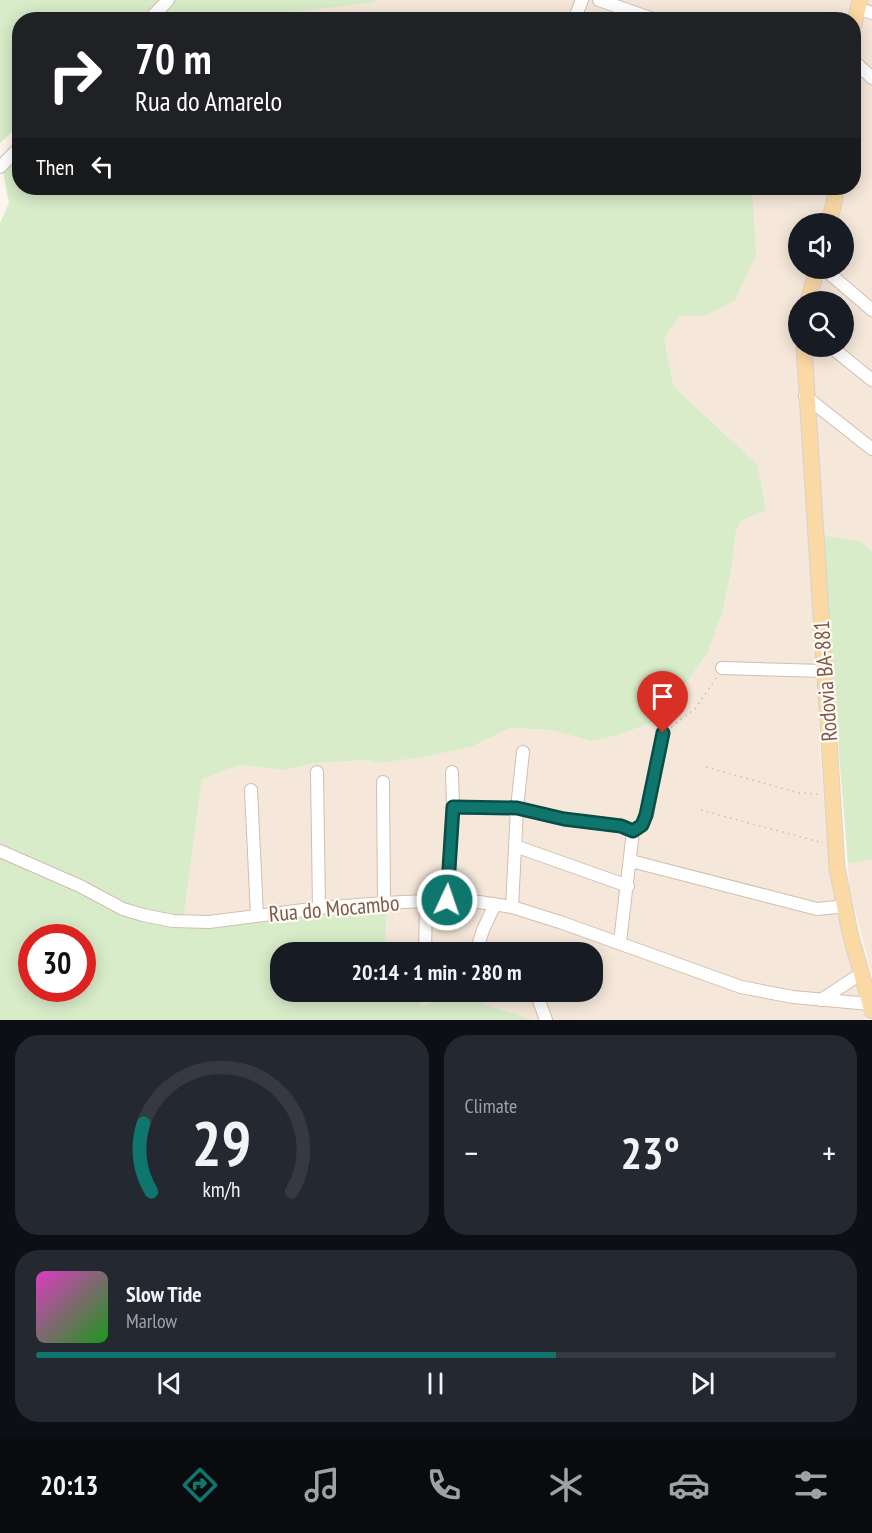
<!DOCTYPE html>
<meta charset="utf-8">
<style>
:root{--surface:#171b24;--page:#242831;--text:#f1f3f6;--muted:#9ea1a6;--line:#363941;--accent:#0f766e}
body{margin:0;font-family:"PT Sans Narrow",sans-serif;background:var(--page);color:var(--text);height:100vh;display:flex;flex-direction:column;font-size:22px;white-space:nowrap}
*{box-sizing:border-box;margin:0}
p{font-size:20px;color:var(--muted)}
.icon{flex:none;width:33px;height:33px;fill:none;stroke:currentColor;stroke-width:2;stroke-linecap:round;stroke-linejoin:round}
.map{position:relative;height:1020px;overflow:hidden}
.details{display:flex;flex-direction:column;gap:15px;padding:15px;background:#0d0f14;flex:1}
.details>*{flex:none}
.top-card{position:absolute;left:12px;top:12px;width:849px;height:183px;border-radius:24px;box-shadow:0 3px 15px #0003;background:#202124;color:#fff;overflow:hidden}
.buttons{position:absolute;left:788px;top:213px;display:grid;gap:12px}
.buttons a{display:grid;place-items:center;width:66px;height:66px;border-radius:50%;background:var(--surface);box-shadow:0 3px 15px #0003;font-size:30px}
.speed{position:absolute;left:18px;top:924px;display:flex;gap:12px;font-size:30px;font-weight:700;text-align:center}
.speed>*{display:grid;place-content:center;width:78px;height:78px;border-radius:50%;background:var(--surface);box-shadow:0 3px 15px #0003;line-height:1}
.speed .limit{border:9px solid #d22;background:#fff;color:#111}
.pin{position:absolute;display:grid;place-items:center;width:51px;height:51px;color:#fff;margin:-62px -26px;border-radius:50% 50% 50% 0;rotate:-45deg;box-shadow:0 0 6px #0007}
.pin .icon{rotate:45deg}
.me{position:absolute;width:66px;margin:-33px;rotate:3deg;stroke-linejoin:round;filter:drop-shadow(0 0 4px #0008)}
.turn{display:flex;align-items:center;gap:21px;height:126px;padding:0 24px;font-size:27px}
.turn .icon{width:78px;height:78px;stroke-width:2.5}
.turn b{display:block;font-size:42px;line-height:51px}
.then{display:flex;align-items:center;height:57px;padding:0 24px;background:#0003;gap:12px;font-size:22px}
.big{font-size:45px;font-weight:700;line-height:1.1}
.details .card{flex:1;display:flex;flex-direction:column;justify-content:center;gap:9px;min-width:0;padding:0 21px;border-radius:24px;background:var(--page)}
.details .dial{align-items:center;gap:0}
.dial svg{height:156px;overflow:visible;fill:none;stroke:var(--line);stroke-width:7;stroke-linecap:round;text-anchor:middle}
.dial text{fill:var(--text);stroke:none}
.song{display:flex;align-items:center;gap:18px}
.cover{width:72px;height:72px;border-radius:9px;background:linear-gradient(135deg,hsl(310 70% 55%),hsl(120 70% 35%))}
.played{height:6px;border-radius:3px;background:linear-gradient(90deg,var(--accent) 65%,var(--line) 65%)}
.keys{display:flex;justify-content:space-around;direction:ltr}
.heat{display:flex;justify-content:space-between;align-items:center;font-size:33px;direction:ltr}
.details .tiles{flex:1;display:grid;gap:15px;grid-template-columns:1fr 1fr}
.card:last-child{grid-column:span 2}
.trip{position:absolute;left:270px;top:942px;width:333px;height:60px;border-radius:24px;background:var(--surface);box-shadow:0 3px 15px #0003;font-weight:700;line-height:60px;text-align:center}
.dock{display:flex;height:96px;justify-content:space-around;align-items:center;background:#090b0e;color:var(--muted)}
.dock .icon{width:42px;height:42px}
.dock .selected{color:var(--accent)}
.dock b{font-size:27px;color:var(--text)}
.map>svg:first-child{display:block}
.residential{fill:#f5e8da;fill-rule:evenodd}
.green{fill:#d8ecc9;fill-rule:evenodd}
.lines{fill:none;stroke-linecap:round;stroke-linejoin:round}
.minor-casing{stroke:#d1beb0;stroke-width:14}
.major-casing{stroke:#dad1cd;stroke-width:17}
.path{stroke:#d9b8a5;stroke-width:1.5;stroke-dasharray:1.5 4.5;stroke-linecap:butt}
.minor{stroke:#fff;stroke-width:12}
.major{stroke:#fbd9a5;stroke-width:15}
.route-casing{stroke:#0a4d48;stroke-width:15}
.route{stroke:#0f766e;stroke-width:10}
.labels{text-anchor:middle;stroke-width:4.5;stroke-linejoin:round;paint-order:stroke}
.street-label{font-size:22px;fill:#7a5c4d;stroke:#fffaf3}
</style>
<div class="map">
<svg width="872" height="1020" viewBox="0 0 872 1020">
<rect width="100%" height="100%" fill="#fdf6ec"/>
<!-- residential -->
<path class="residential" d="M377 0H872V551L862 542 810 534 820 748 829 869 867 1020H535L486 1005 467 992H592V952H385L387 909 182 929 202 779 240 765 285 770 315 763 368 760 380 763 424 757 471 747 510 728 551 730 591 741 615 736 651 723 684 686 708 652 722 613 731 572 736 531 757 464 674 387 664 339 679 316H705L752 190 746 188H854V20L183 19 265 15 373 3ZM798 224H843V268H798ZM798 302H843V346H798Z
M872 859V976L849 887 848 864Z
M419 992H453L420 1007Z"/>
<!-- green -->
<path class="green" d="M0 0H377L373 3 265 15 183 19 20 20 19 125 0 143Z
M19 149 20 188H746L752 189 756 255 735 300 705 316H679L664 339 674 387 757 464 766 510 740 521 736 531 731 572 722 613 708 652 684 686 651 723 615 736 591 741 551 730 510 728 471 747 424 757 380 763 368 760 315 763 285 770 240 765 202 779 182 929 274 918 387 908 385 952H280V992H419L421 1007 453 992H467L486 1005 535 1020H0V223L9 203 2 166ZM32 938H82V988H32Z
M821 535 862 542 872 551V859L848 864Z"/>
<g class="lines">
<!-- minor casing -->
<g class="minor-casing">
<path id="minor" d="M599 0 656 20
M858 8 872 13
M149 20 168 0
M574 20 582 0
M854 61 872 78
M0 167 20 147
M823 268 872 310
M830 346 872 380
M805 396 872 449
M722 668 824 671
M317 772 319 908
M383 782 384 903
M251 790 257 915
M453 807 517 808 565 819 621 826 633 831
M633 831 642 825 647 815 663 733
M515 846 628 886
M0 851 80 886 123 909 143 915 173 921 209 922 319 908 384 903 447 900 479 902 512 907 560 922 741 987 793 997 870 1004
M631 861 817 909 837 907 844 902
M447 900 453 807 452 772
M512 907 517 808 523 752
M620 942 633 831
M425 952 426 901
M476 952 483 930 495 904
M536 992 546 1020
M821 1000 862 973"/>
</g>
<!-- major casing -->
<g class="major-casing">
<path id="major" d="M854 25 860 0
M829 224 837 188
M808 302 817 268
M804 346 837 868 850 933 872 1011"/>
</g>
<!-- path -->
<path class="path" d="M671 727 695 709 716 678
M706 767 799 793 819 794
M701 810 823 843"/>
<!-- minor -->
<use href="#minor" class="minor"/>
<!-- major -->
<use href="#major" class="major"/>
</g>
<g class="lines">
<!-- route casing -->
<g class="route-casing">
<path id="route" d="M447 900 453 807 517 808 564 819 621 826 633 831 642 825 646 815 663 733"/>
</g>
<!-- route -->
<use href="#route" class="route"/>
</g>
<g class="labels">
<!-- street labels -->
<g class="street-label">
<text transform="translate(825 681) rotate(-94)" y="8">Rodovia BA-881</text>
<text transform="translate(334 908) rotate(-5)" y="8">Rua do Mocambo</text>
</g>
</g>
</svg>
<div class="buttons">
<a><svg class="icon" aria-label="sound" viewBox="0 0 24 24"><path d="M4 9h4l5-4v14l-5-4H4zM17 9q2 3 0 6"/></svg></a>
<a><svg class="icon" aria-label="search" viewBox="0 0 24 24"><circle cx="10" cy="10" r="6"/><path d="M15 15l6 6"/></svg></a>
</div>
<div class="speed"><div class="limit">30</div></div>
<div class="pin" style="left:663px;top:733px;background:#d93025"><svg class="icon" aria-label="arrive" viewBox="0 0 24 24"><path d="M6 21V4h12l-3 4 3 4H6"/></svg></div>
<svg class="me" style="left:447px;top:900px" viewBox="-20 -20 40 40"><circle r="17" fill="#0f766e" stroke="#fff" stroke-width="3"/><path d="M0-11L8 9 0 5-8 9z" fill="#fff"/></svg>
<div class="trip">20:14 · 1 min · 280 m</div>
<div class="top-card">
<div class="turn"><svg class="icon" aria-label="right" viewBox="0 0 24 24"><path d="M7 20v-9h11M14 6l5 5-5 5"/></svg><div><b>70 m</b>Rua do Amarelo</div></div>
<div class="then">Then<svg class="icon" aria-label="left" viewBox="0 0 24 24"><path d="M17 20v-9H6M10 6l-5 5 5 5"/></svg></div>
</div>
</div>
<section class="details">
<div class="tiles">
<div class="card dial"><svg viewBox="0 0 100 80">
<path d="M14 69A42 42 0 1 1 86 69"/>
<path d="M14 69A42 42 0 0 1 10 34" stroke="#0f766e"/>
<text x="50" y="56" font-size="32" font-weight="700">29</text>
<text x="50" y="72" font-size="11">km/h</text>
</svg></div>
<div class="card"><p>Climate</p>
<div class="heat"><a>−</a><b class="big">23°</b><a>+</a></div>
</div>
<div class="card">
<div class="song"><i class="cover"></i><div><b>Slow Tide</b><p>Marlow</p></div></div>
<div class="played"></div>
<div class="keys"><svg class="icon" aria-label="previous" viewBox="0 0 24 24"><path d="M18 5L8 12l10 7zM5 5v14"/></svg><svg class="icon" aria-label="pause" viewBox="0 0 24 24"><path d="M8 5v14M16 5v14"/></svg><svg class="icon" aria-label="next" viewBox="0 0 24 24"><path d="M6 5l10 7-10 7zM19 5v14"/></svg></div>
</div>
</div>
</section>
<nav class="dock">
<b>20:13</b>
<svg class="icon selected" aria-label="directions" viewBox="0 0 24 24"><path d="M12 3l9 9-9 9-9-9zM9 14v-3h6M13 9l2 2-2 2"/></svg>
<svg class="icon" aria-label="music" viewBox="0 0 24 24"><path d="M9 18V5l10-2v13"/><circle cx="6" cy="18" r="3"/><circle cx="16" cy="16" r="3"/></svg>
<svg class="icon" aria-label="phone" viewBox="0 0 24 24"><path d="M5 4h4l2 5-3 2q2 4 5 5l2-3 5 2v4C11 20 4 13 5 4z"/></svg>
<svg class="icon" aria-label="climate" viewBox="0 0 24 24"><path d="M12 3v18M4 7l16 10M4 17L20 7"/></svg>
<svg class="icon" aria-label="car" viewBox="0 0 24 24"><path d="M5 17H2v-5l4-1 3-4h7l3 4 3 1v5h-3M9 17h6M6 11h13"/><circle cx="7" cy="17" r="2"/><circle cx="17" cy="17" r="2"/></svg>
<svg class="icon" aria-label="filters" viewBox="0 0 24 24"><path d="M4 7h16M4 17h16"/><circle cx="9" cy="7" r="2"/><circle cx="15" cy="17" r="2"/></svg>
</nav>
